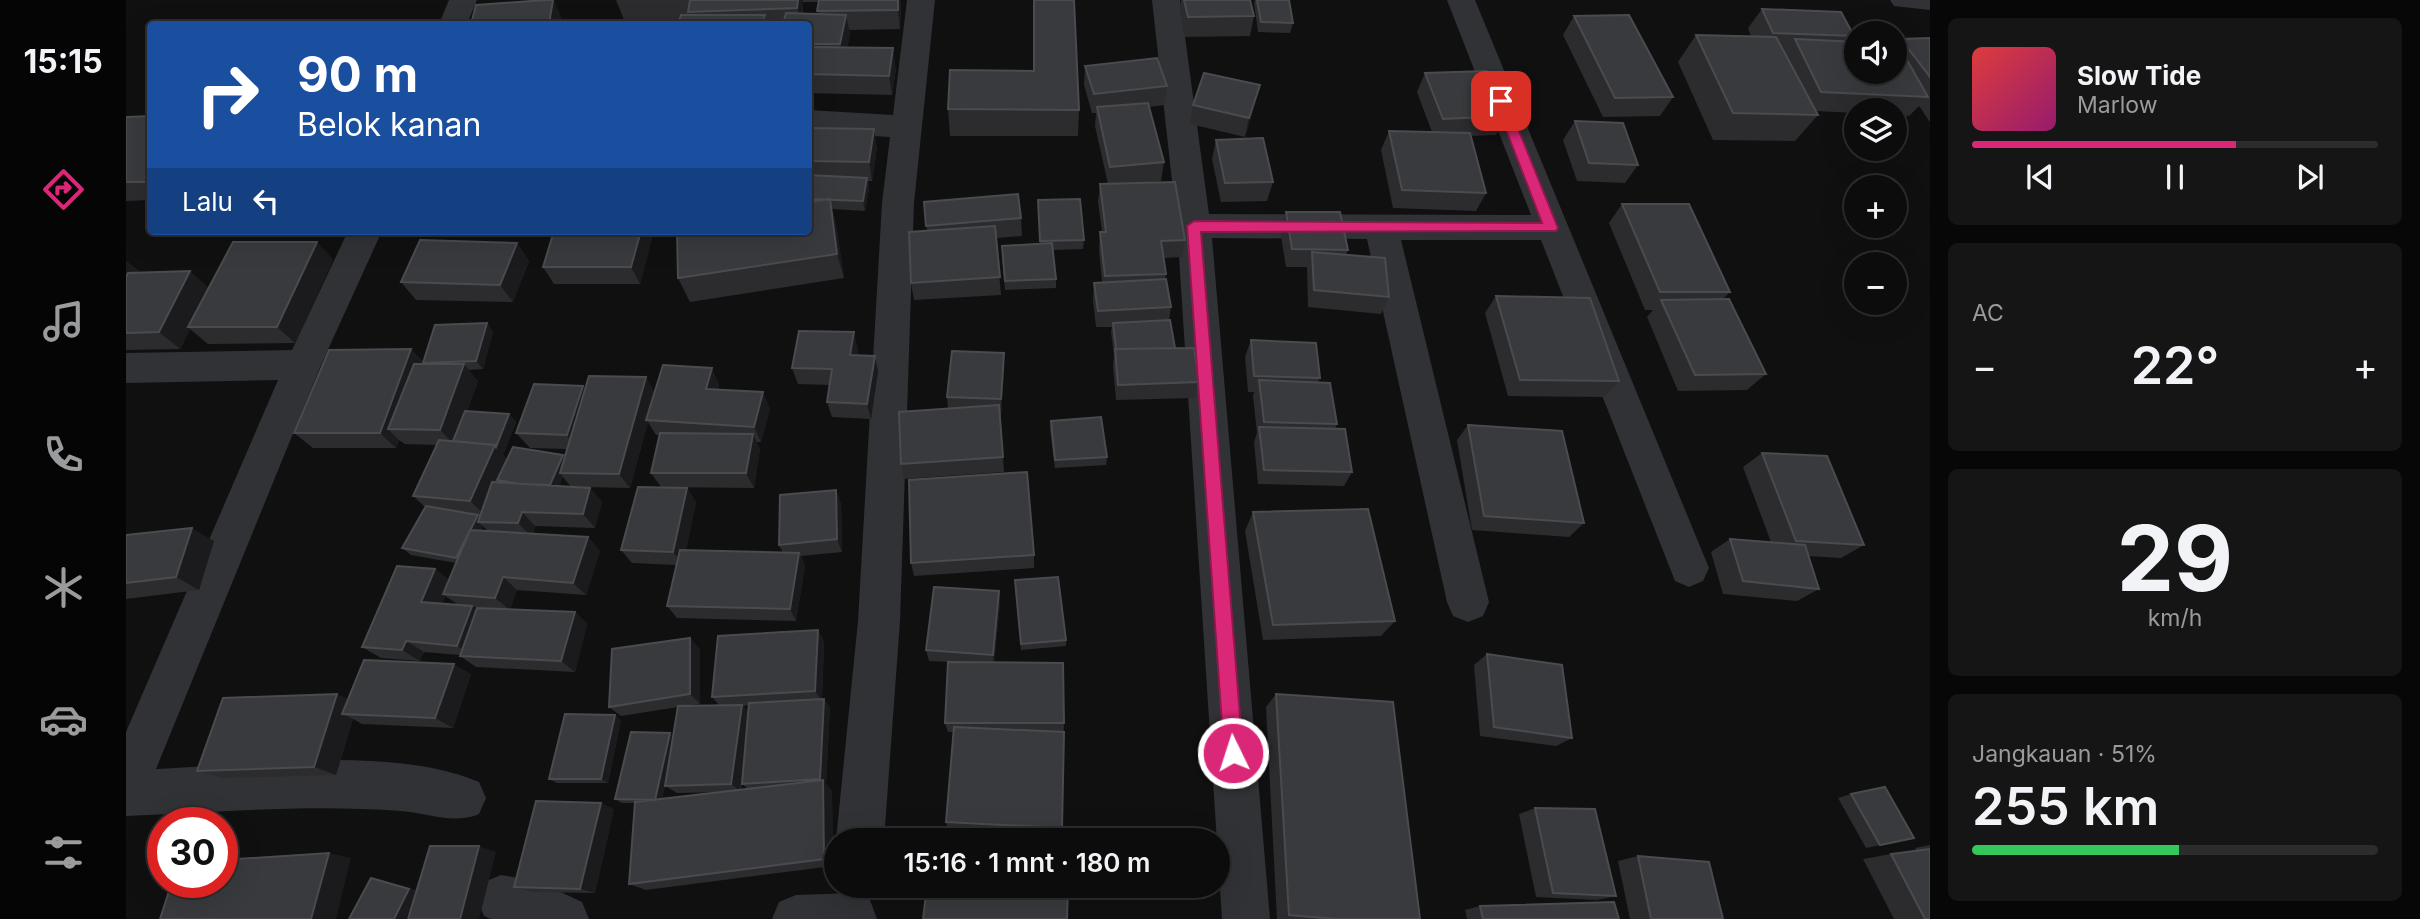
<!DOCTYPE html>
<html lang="id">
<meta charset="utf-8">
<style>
:root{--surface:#0c0c0d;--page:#151516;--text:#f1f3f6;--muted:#9a9b9d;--line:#2c2c2e;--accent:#db2777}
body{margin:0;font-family:Inter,sans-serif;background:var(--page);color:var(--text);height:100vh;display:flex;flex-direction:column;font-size:26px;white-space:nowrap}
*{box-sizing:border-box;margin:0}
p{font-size:23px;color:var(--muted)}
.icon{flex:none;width:38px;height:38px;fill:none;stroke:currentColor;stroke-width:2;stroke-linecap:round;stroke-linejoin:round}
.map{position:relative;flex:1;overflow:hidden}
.details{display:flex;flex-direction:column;gap:18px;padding:18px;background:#070707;width:490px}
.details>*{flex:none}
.guide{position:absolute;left:21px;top:21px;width:665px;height:214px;border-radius:7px;box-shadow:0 7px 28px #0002,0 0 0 2px var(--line);background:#1a4fa0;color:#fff;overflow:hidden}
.buttons{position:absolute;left:1718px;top:21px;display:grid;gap:14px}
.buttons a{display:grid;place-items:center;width:63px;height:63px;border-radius:50%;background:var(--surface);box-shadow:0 7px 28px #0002,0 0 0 2px var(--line);font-size:35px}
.speed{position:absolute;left:21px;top:807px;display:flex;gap:14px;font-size:35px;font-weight:700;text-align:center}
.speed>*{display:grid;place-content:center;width:91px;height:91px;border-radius:50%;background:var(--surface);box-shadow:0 7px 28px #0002,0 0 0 2px var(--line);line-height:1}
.speed .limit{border:10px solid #d22;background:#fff;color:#111}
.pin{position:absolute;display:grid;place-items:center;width:60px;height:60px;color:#fff;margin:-30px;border-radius:14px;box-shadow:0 4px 10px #0006}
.me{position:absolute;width:77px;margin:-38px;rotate:356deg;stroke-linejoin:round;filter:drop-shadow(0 0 5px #0008)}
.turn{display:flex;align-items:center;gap:24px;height:147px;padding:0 35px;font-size:32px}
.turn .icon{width:91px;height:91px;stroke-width:2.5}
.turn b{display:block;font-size:49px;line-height:60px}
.then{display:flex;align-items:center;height:66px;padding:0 35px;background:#0003;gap:14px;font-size:26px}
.big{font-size:52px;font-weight:600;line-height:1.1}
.details .tile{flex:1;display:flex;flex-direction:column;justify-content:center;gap:10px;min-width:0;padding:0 24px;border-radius:10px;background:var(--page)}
.details .dial{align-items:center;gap:0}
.dial b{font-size:91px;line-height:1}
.song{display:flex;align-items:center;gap:21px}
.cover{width:84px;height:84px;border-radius:10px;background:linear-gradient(135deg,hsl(0 70% 55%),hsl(320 70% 35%))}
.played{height:7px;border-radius:4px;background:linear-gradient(90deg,var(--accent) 65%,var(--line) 65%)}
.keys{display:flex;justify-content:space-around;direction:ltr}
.heat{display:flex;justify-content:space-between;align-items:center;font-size:38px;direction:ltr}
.charge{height:10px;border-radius:5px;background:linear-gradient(90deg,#34c759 51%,var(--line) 0)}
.trip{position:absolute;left:698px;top:828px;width:406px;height:70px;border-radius:35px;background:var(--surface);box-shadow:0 7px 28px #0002,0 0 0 2px var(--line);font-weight:600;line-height:70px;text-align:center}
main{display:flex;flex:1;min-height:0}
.tabs{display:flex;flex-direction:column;width:126px;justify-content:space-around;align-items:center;background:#050505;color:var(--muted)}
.tabs .icon{width:49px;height:49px}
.tabs .on{color:var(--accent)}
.tabs b{font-size:32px;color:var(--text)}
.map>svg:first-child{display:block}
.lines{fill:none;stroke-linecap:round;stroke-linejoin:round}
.street{fill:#313235;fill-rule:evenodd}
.wall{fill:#2c2c2f;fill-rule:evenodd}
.shaded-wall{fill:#1b1b1d}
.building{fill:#393a3d;stroke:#494b4f;stroke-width:2}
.route{fill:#db2777;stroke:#8e194d;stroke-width:2}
</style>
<main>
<nav class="tabs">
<b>15:15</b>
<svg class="icon on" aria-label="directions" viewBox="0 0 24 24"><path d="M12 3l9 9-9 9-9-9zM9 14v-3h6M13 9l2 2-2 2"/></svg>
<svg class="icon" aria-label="music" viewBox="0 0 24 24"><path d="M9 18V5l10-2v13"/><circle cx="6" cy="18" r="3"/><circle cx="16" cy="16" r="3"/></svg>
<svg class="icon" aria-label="phone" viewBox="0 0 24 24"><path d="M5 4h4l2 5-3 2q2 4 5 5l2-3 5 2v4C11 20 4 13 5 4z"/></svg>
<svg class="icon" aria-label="climate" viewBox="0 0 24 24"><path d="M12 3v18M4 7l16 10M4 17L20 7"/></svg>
<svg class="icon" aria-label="car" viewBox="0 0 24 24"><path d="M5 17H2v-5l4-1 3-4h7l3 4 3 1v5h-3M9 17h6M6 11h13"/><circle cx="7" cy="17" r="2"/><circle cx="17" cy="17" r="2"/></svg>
<svg class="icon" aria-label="filters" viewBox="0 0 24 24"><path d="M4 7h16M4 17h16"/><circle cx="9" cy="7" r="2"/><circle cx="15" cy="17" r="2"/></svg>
</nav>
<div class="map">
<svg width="1804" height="919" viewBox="0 0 1804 919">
<rect width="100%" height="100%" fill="#101011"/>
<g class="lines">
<!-- street -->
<path class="street" d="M323 0H351L341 24H313Z
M781 0H809L788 203 774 621 758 840H710L732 621 756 203 764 137 682 132V110L767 115Z
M1026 0H1054L1083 214 1405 215 1321 0H1349L1583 568 1577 581 1563 587 1549 581 1415 240H1275L1363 602 1357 616 1342 622 1327 616 1321 602 1241 239 1086 238 1144 919H1096L1051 226Z
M1764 0H1804V10L1768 6Z
M222 231H256L195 365 30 769C125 765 266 745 353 782L360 798 353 814C327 825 302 813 275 811 184 804 91 812 0 816V732L152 380 0 383V353L166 350Z
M375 875 411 881 456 902 463 919H365L358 916 351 899 358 882Z
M727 893 744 900 751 919H646L653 902 670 895Z"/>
</g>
<!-- wall -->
<path class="wall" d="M490 0H775L774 29 723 30 724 34 721 48 770 68 766 95 682 93V24H552L553 19 498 20ZM677 2H692V14L677 13Z
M1055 0H1124L1128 16 1124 36 1058 37 1054 10Z
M1129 0H1163L1167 23 1164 33 1132 32 1128 3Z
M1636 9 1728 36 1723 42 1770 44 1775 39 1804 38V122L1793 106 1783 116 1769 115V110H1731V113L1690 111 1692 115 1669 141 1587 140 1552 62 1570 35 1625 36 1622 28Z
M1448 16 1547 97 1534 116 1477 117 1437 35Z
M959 66 1041 86 1038 105 1023 107 1038 162 1035 181 1017 183 1059 240 1056 257 1038 258 1040 274 1039 279 1045 307 1043 320 1049 348 1073 382 1069 398 990 400 987 366 988 355 985 332 986 327H970L967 300 968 283 976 282 973 250 974 232H976L972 202 974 184H982L969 126 970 113H966L958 85Z
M1299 73 1380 116 1370 135 1344 136 1360 193 1350 211 1267 208 1255 150 1263 131 1306 132 1291 92Z
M1129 104 1119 137 1064 124 1067 105Z
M822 109 953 110 952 136H824Z
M24 116V200L0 201V118Z
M1449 121 1512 165 1499 183 1451 181 1437 140Z
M682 128 751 148 746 181H742L743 188 739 211 706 209 710 224 718 278 564 302 552 278 682 231Z
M1090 140 1147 182 1141 201 1095 202 1086 159Z
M912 200 958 240 957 249 927 250 930 279V288L879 290 876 255 914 244Z
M798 202 895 218 896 236 870 238 875 295 788 300 785 283 801 231Z
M1496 204 1604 292 1597 299 1640 374 1621 390 1552 391 1521 317 1527 310H1519L1483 223Z
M1160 212 1222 250 1220 254 1263 297 1255 314 1182 307 1181 267H1160L1154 230Z
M528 231 514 284H428L417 267Z
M191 242 207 260 169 343 82 344 64 329 54 349 0 350V261L14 272 82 288Z
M391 243 403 261 387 302 290 300 275 282Z
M1370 296 1493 381 1478 397 1382 396 1359 313Z
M361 323 367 332 357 369 342 370 352 381 341 412 383 414 390 422 377 455 381 459 437 455 438 457 441 449 404 448 390 433 459 389 529 392 593 384 592 390 644 408 635 442H630L634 449 628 488 535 487 525 473 534 435H530L522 422 504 488 457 487 464 488 476 502 469 528 409 526 407 534 462 537 474 551 460 595 391 590 384 609 449 612 461 624 449 672 350 667 334 656V655L298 652 294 661 255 658 236 647 309 569 323 580 330 563 285 555 276 548 299 507 287 496 310 445 279 444 273 440 270 448H187L168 433 285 349 297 362ZM437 477 445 487 433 486ZM357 526 362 531H355ZM319 596 333 605 316 604ZM346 607 364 608 350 610Z
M1125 340 1194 378 1192 382 1211 424 1209 429 1226 472 1218 486 1132 484 1128 442 1131 433 1127 396 1128 392H1122L1119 357Z
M732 349 731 355 749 356 752 372 745 419 706 417 701 402 703 385 672 384 666 368Z
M878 369 875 415H874L878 472 778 479 775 464 822 408 821 397Z
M925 421 981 457 980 465 929 468 924 429Z
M1342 425 1458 523 1443 537 1346 530 1331 440Z
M1636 453 1738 545 1715 558 1682 556 1693 589 1671 601 1597 594 1585 552 1604 539 1645 542 1617 467Z
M561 488 570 502 560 550 657 553 653 545 710 490 715 504 716 552 675 556 679 566 670 621 551 618 541 606 551 565 506 563 495 550Z
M1127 512 1269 621 1255 636 1137 640 1119 531Z
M0 535 88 541 73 590 0 599Z
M908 555V568L788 576 785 563Z
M889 587 940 640V646L895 650Z
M873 591 874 603 868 663 938 723 936 828 935 834 822 829 820 822 827 732H822L819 723 823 662 803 661 800 650Z
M698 641 696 699H698L704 708 700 784 706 791 707 866 520 890 503 884 509 803H496L489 799 544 733 547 736 552 707 495 716 483 707 574 649V704L565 705H593L586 697ZM623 705 622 712 617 706ZM617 774 616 784 622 789 615 790ZM540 782 539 786 551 793 599 792 536 799Z
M1361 654 1446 738 1430 746 1354 736 1348 665Z
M345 674 327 728 236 724 227 719 210 775 96 778 71 771 222 700Z
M1150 694 1294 919H1151L1140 707Z
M495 720 482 783H431L423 779Z
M1725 794 1788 838 1740 848 1712 798Z
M1409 808 1490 896 1471 900 1410 897 1393 814Z
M488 809 469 893 405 892 388 887Z
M1804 845V919H1768L1737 859 1765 854 1790 850 1789 848Z
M1512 856 1597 919H1504L1492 861Z
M1354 906 1493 919H1341L1339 910Z"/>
<!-- shaded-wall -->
<path class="shaded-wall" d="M428 0 436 19 435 24H423Z
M672 0H677V2L676 24 671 8Z
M772 0H775L774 29 772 10Z
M639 15 642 24H637Z
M720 15 724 34 718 64 714 44Z
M767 48 770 68 766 95 763 76Z
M1134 85 1129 104 1119 137 1123 118Z
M748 129 751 148 746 181 743 162Z
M741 178 743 188 739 211 737 201Z
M704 199 710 224 718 278 711 254Z
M515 231H528L514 284 505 267Z
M191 242 207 260 169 343 151 327Z
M391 243 403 261 387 302 374 285Z
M0 261 19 277 0 309Z
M64 271 84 289 62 327 64 329 54 349 33 332Z
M361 323 367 332 357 369 350 361Z
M728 332 732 349 729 371 724 355Z
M285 349 300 366 262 429 273 440 270 448 254 433Z
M878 353V369L875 415V399Z
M749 356 752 372 745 419 741 404Z
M338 364 352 381 329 445 314 430Z
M586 368 593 384 588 405 580 389Z
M520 377 529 393 520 420 522 422 504 488 493 474Z
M457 386 468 402 453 450 441 435Z
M637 392 644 408 635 442 628 427Z
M383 414 390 422 377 455 382 460 371 480 373 482 359 515 344 501Z
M627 434 634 449 628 488 620 473Z
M437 455 443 463 434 473 437 477 429 496 422 488Z
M464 488 476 502 469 528 457 514Z
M561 488 570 502 557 565 547 552Z
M710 490 715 504 716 552 711 539Z
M396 512 409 526 406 537 392 523Z
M352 515 360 522H352L357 526 338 564 330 558Z
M66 528 88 541 73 590 50 577Z
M462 537 474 551 460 595 447 583Z
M673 553 679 566 670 621 664 609Z
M309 569 325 582 317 594 319 596 312 614 295 602Z
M377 577 391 590 384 610 369 598Z
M873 591 874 603 868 666 867 655Z
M346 606 361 618 348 656 331 646Z
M449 612 461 624 449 672 435 661Z
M692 630 698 641 696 701 689 691Z
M564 638 574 649V704L564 694Z
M280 641 298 652 294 661 276 650Z
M328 664 345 674 327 728 309 718Z
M211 694 231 704 216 714 227 719 210 775 188 767Z
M698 699 704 708 700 784 706 791 707 866 698 859 697 783 694 779Z
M616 705 624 714 614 791 605 784Z
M489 715 495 720 482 783 475 779Z
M544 733 550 738 535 804 529 800Z
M475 803 488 809 469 893 454 889Z
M353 846 370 852 353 919H334Z
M203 853 225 858 210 919H185Z
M245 878 294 891 280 919H268Z"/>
<!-- building -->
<path class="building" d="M419 0H427L423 24H345L350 5Z
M564 0H672L671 8 562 12Z
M693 0H772V10L691 11Z
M908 0H948L953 110 822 109 824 70 908 71Z
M1058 0H1124L1128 16 1062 17Z
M1131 0H1163L1167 23 1135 22Z
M1636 9 1715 12 1728 36 1647 33Z
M660 13 720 15 714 44H682V24H657Z
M555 15H639L637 24H552Z
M1503 15 1547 97 1489 98 1448 16Z
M1570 35 1650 37 1692 115 1607 113Z
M1804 38V77L1775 39Z
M1669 39 1731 42V72H1769V44H1772L1802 97 1695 92Z
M682 47 767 48 763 76 682 74Z
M1031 58 1041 86 968 94 959 66Z
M1361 71 1380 116 1317 119 1299 73Z
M1078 73 1134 85 1123 118 1067 105Z
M1022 103 1038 162 984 167 971 107Z
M24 116V182H0V118L1 117Z
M1449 121 1497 123 1512 165 1463 163Z
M682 128 748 129 743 162 682 161Z
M1263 131 1344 133 1360 193 1276 190Z
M1137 138 1147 182 1099 183 1090 140Z
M682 175 741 178 737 201 682 199Z
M1049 182 1059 240 1035 241 1040 274 979 276 974 232H980L974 184Z
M892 194 895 218 800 226 798 202Z
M704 199 711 254 552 278 551 231H682V202Z
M954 199 958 240 914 241 912 200Z
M1496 204H1563L1604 292H1534Z
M1160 212H1214L1222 250 1166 249Z
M869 226 874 277 785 283 783 232Z
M428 231H515L505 267H417Z
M294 240 391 243 374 285 275 282Z
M107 242H191L151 327H62Z
M926 243 930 279 879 281 876 246Z
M1186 252 1259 258 1263 297 1188 290Z
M64 271 33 332 0 333V277L2 273Z
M1040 279 1045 307 972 311 968 283Z
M1370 296 1464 298 1493 381 1394 380Z
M1603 299 1640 374 1569 375 1535 300Z
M1044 320 1049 348 990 349 987 323Z
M361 323 350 361 297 363 309 325Z
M673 331 728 332 724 355 749 356 741 404 701 402 706 369 666 368Z
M1125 340 1190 343 1194 378 1128 376Z
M1068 348 1073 382 992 385 989 349Z
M285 349 254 433H168L203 350Z
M826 351 878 353 875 399 821 397Z
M288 364H338L314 430 262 429Z
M537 365 586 368 580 389 637 392 628 427 520 420Z
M463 376 520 377 493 474 434 473Z
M1133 380 1204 383 1211 424 1138 422Z
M408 384 457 386 441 435 390 433Z
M873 405 877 457 775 464 773 412Z
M339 411 383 414 370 447 369 445 327 441Z
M975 417 981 457 929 460 925 421Z
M1342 425 1436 431 1458 523 1358 516Z
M1133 427 1219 429 1226 472 1138 470Z
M534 433 627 434 620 473H525Z
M313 440 369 445 344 501 287 496Z
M387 447 437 455 424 485 394 484 371 480Z
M1636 453 1701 456 1738 545 1670 541Z
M901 472 908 555 785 563 783 480Z
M366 482 464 488 457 514 396 512 392 523 352 522Z
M512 487 561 488 547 552 495 550Z
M710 490 711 539 653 545 654 495Z
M300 506 352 515 330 558 276 548Z
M1242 509 1269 621 1147 625 1127 512Z
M66 528 50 577 0 583V535Z
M344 530 462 537 447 583 377 577 369 598 317 594Z
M1604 539 1679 545 1693 589 1617 581Z
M554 550 673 553 664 609 541 606Z
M271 566 309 569 295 602 346 606 331 646 280 641 276 650 236 647Z
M932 577 940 640 895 644 889 580Z
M808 587 873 591 867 655 800 650Z
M351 608 449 612 435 661 334 656Z
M692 630 689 691 586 697 592 636Z
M564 638V694L483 707 486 649Z
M1361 654 1436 665 1446 738 1368 727Z
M238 660 328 664 309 718 216 714Z
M822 662 937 663 938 723H819Z
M211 694 188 767 71 771 97 698Z
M1150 694 1267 702 1294 919H1210L1163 915Z
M698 699 694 779 616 784 623 703Z
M616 705 605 784 539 786 552 706Z
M439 714 489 715 475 779H423Z
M828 727 938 732 936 828 820 822Z
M505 732 544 733 529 800 489 799Z
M697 780 698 859 503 884 509 802Z
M1759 787 1788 838 1754 845 1725 794Z
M410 801 475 803 454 889 388 887Z
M1409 808 1469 809 1490 896 1427 893Z
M806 838 842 840H806Z
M304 846H353L334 919H282Z
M1804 849V919H1799L1765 854Z
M203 853 185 919H34L46 882H96V860Z
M1512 856 1583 862 1597 919H1525Z
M245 878 283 889 268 919H223Z
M801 886H942L941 919H797Z
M1488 902 1493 919H1357L1354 906Z"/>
<!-- route -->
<path class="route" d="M1375 97 1381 101 1432 228 1430 231 1075 232 1117 753 1114 759 1107 762 1101 759 1098 753 1061 226 1068 221 1416 223 1369 101Z"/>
</svg>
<div class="buttons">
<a><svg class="icon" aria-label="sound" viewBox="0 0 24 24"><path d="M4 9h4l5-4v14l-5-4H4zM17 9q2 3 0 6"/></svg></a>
<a><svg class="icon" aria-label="layers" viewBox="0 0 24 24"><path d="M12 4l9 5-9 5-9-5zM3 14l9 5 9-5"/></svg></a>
<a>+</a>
<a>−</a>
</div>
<div class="speed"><div class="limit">30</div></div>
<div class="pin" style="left:1375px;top:101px;background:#d93025"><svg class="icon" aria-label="arrive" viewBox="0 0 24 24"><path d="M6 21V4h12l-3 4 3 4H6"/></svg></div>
<svg class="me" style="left:1107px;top:753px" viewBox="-20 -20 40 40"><circle r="17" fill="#db2777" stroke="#fff" stroke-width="3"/><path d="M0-11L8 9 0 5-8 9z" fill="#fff"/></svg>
<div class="trip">15:16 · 1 mnt · 180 m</div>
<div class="guide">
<div class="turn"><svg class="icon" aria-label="right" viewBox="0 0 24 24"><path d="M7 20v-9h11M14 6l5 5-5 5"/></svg><div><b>90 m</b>Belok kanan</div></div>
<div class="then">Lalu<svg class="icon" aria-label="left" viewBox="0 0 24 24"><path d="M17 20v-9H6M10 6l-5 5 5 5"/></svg></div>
</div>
</div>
<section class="details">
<div class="tile">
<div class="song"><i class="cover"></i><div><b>Slow Tide</b><p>Marlow</p></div></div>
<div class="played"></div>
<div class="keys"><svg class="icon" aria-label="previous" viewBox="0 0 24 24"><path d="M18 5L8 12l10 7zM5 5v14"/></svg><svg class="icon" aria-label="pause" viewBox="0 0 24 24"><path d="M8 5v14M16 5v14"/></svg><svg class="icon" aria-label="next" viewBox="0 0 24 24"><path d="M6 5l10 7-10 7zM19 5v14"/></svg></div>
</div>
<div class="tile"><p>AC</p>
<div class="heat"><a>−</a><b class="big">22°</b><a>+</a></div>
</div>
<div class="tile dial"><b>29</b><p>km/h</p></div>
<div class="tile"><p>Jangkauan · 51%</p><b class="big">255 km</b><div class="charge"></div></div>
</section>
</main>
